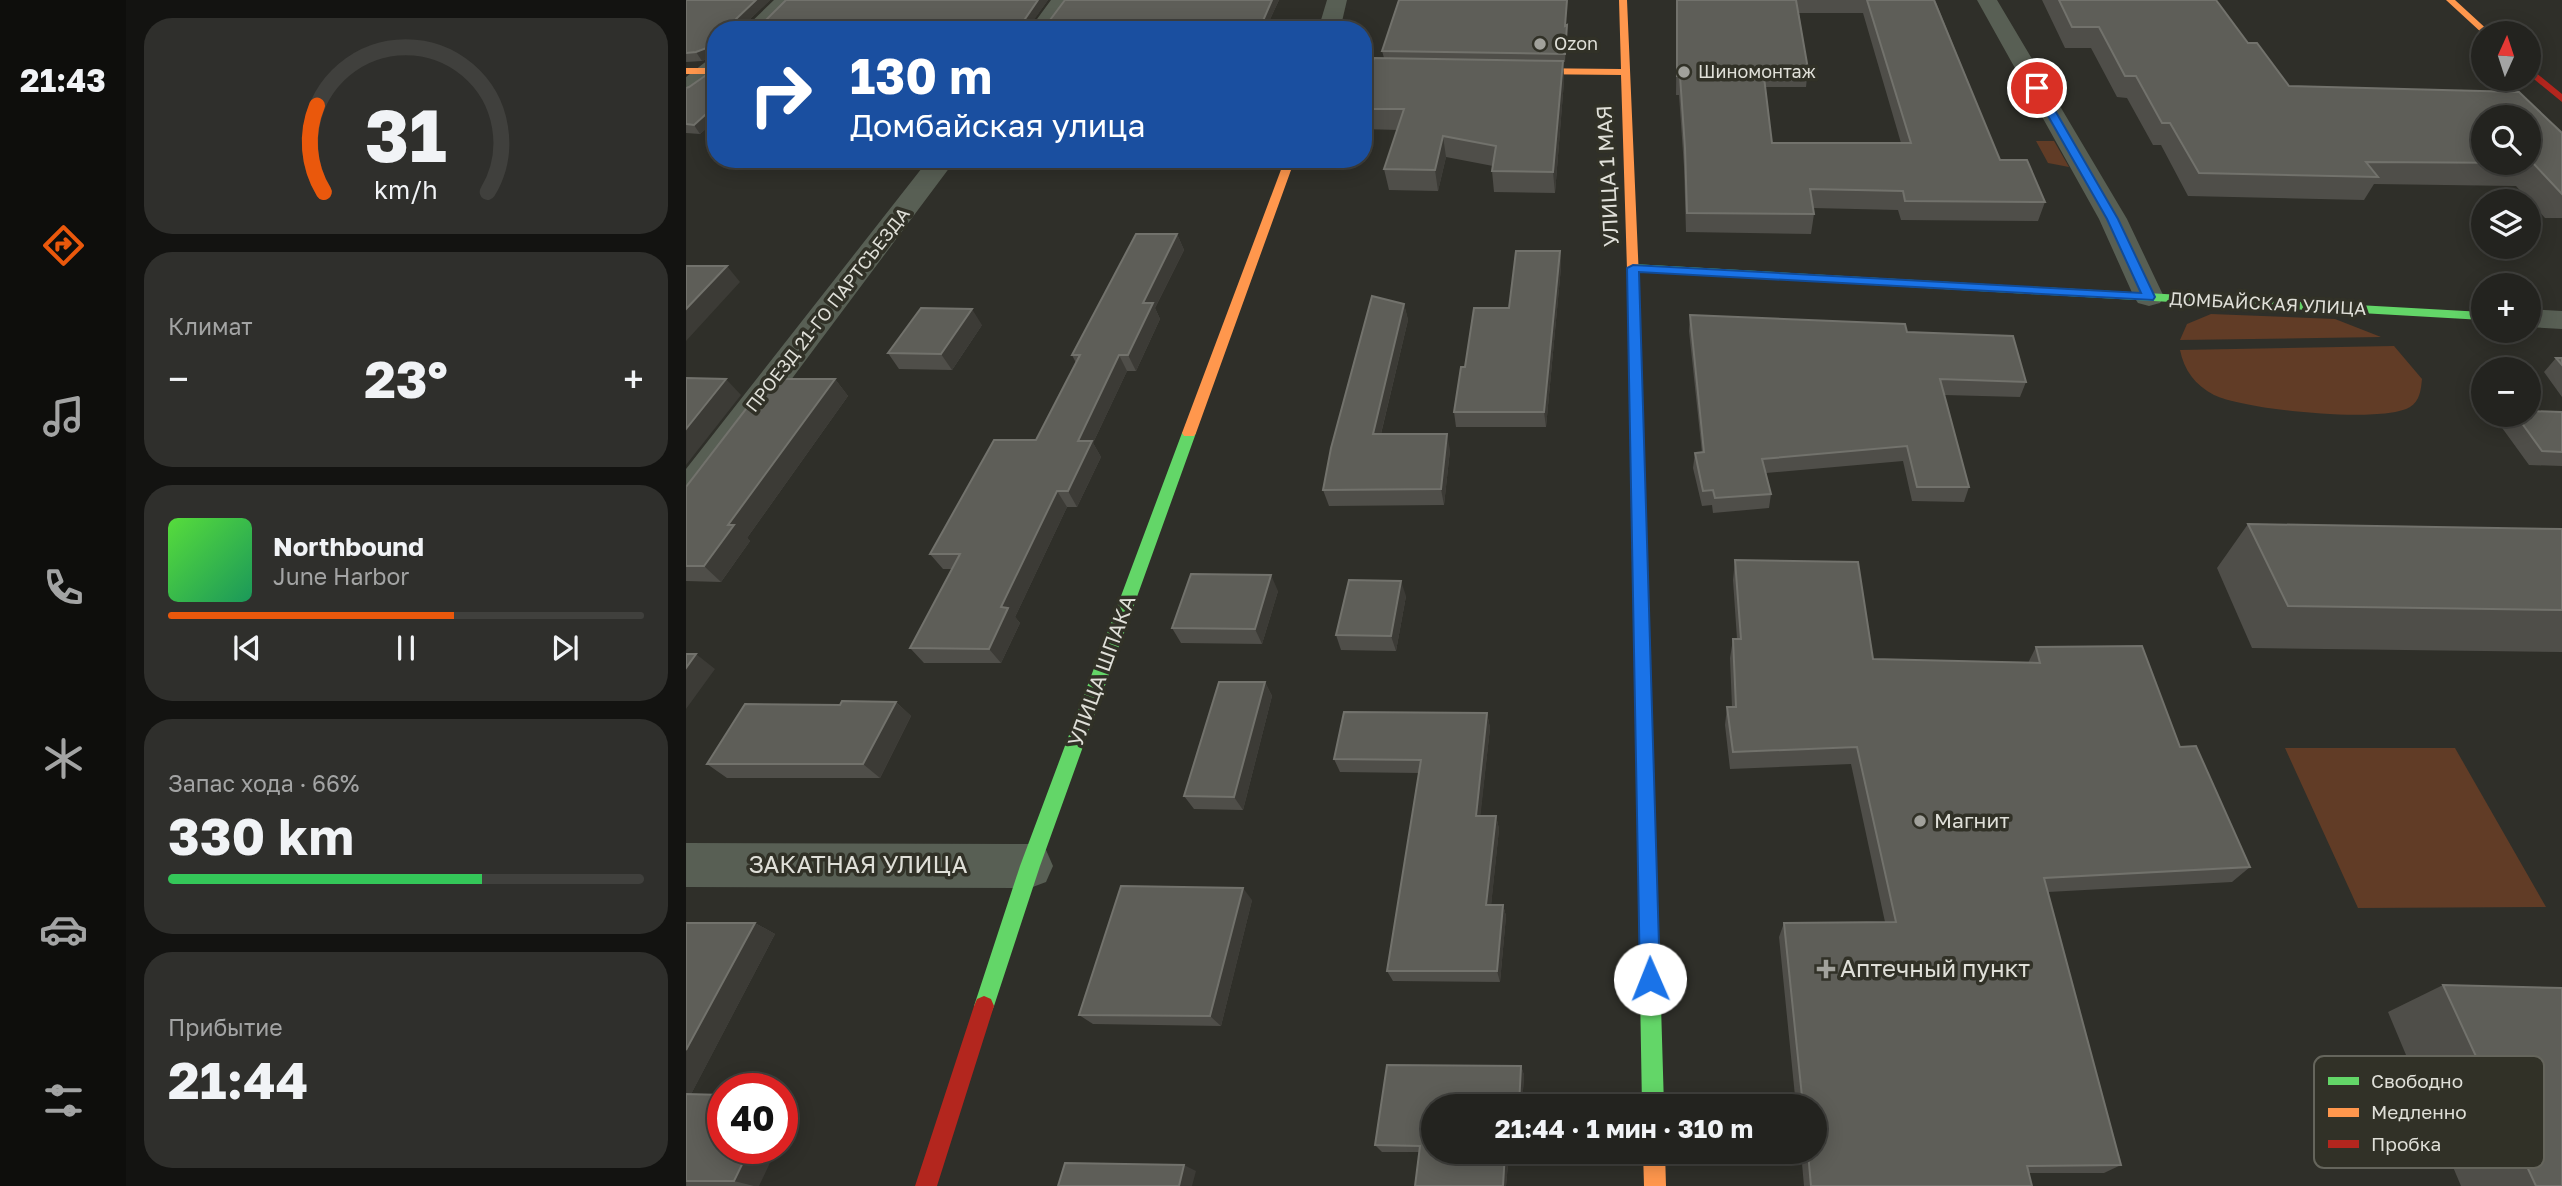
<!DOCTYPE html>
<html lang="ru">
<meta charset="utf-8">
<style>
:root{--surface:#23231f;--page:#2f2f2c;--text:#f1f3f6;--muted:#a3a4a4;--line:#40403d;--accent:#ea580c}
body{margin:0;font-family:"Golos Text",sans-serif;background:var(--page);color:var(--text);height:100vh;display:flex;flex-direction:column;font-size:26px;white-space:nowrap}
*{box-sizing:border-box;margin:0}
p{font-size:23px;color:var(--muted)}
.icon{flex:none;width:38px;height:38px;fill:none;stroke:currentColor;stroke-width:2;stroke-linecap:round;stroke-linejoin:round}
.map{position:relative;flex:1;overflow:hidden}
.panel{display:flex;flex-direction:column;gap:18px;padding:18px;background:#131311;width:560px}
.panel>*{flex:none}
.hud{position:absolute;left:21px;top:21px;width:665px;height:147px;border-radius:28px;box-shadow:0 4px 18px #0003,0 0 0 2px var(--line);background:#1a4fa0;color:#fff;overflow:hidden}
.needle{width:46px;rotate:3deg}
.buttons{position:absolute;left:1785px;top:21px;display:grid;gap:14px}
.buttons a{display:grid;place-items:center;width:70px;height:70px;border-radius:50%;background:var(--surface);box-shadow:0 4px 18px #0003,0 0 0 2px var(--line);font-size:35px}
.speed{position:absolute;left:21px;top:1073px;display:flex;gap:14px;font-size:35px;font-weight:700;text-align:center}
.speed>*{display:grid;place-content:center;width:91px;height:91px;border-radius:50%;background:var(--surface);box-shadow:0 4px 18px #0003,0 0 0 2px var(--line);line-height:1}
.speed .limit{border:10px solid #d22;background:#fff;color:#111}
.pin{position:absolute;display:grid;place-items:center;width:60px;height:60px;color:#fff;margin:-30px;border:4px solid #fff;border-radius:50%;box-shadow:0 2px 7px #0007}
.me{position:absolute;width:77px;margin:-38px;rotate:359deg;stroke-linejoin:round;filter:drop-shadow(0 0 5px #0008)}
.turn{display:flex;align-items:center;gap:24px;height:147px;padding:0 28px;font-size:32px}
.turn .icon{width:91px;height:91px;stroke-width:2.5}
.turn b{display:block;font-size:49px;line-height:60px}
.big{font-size:52px;font-weight:700;line-height:1.1}
.panel .card{flex:1;display:flex;flex-direction:column;justify-content:center;gap:10px;min-width:0;padding:0 24px;border-radius:28px;background:var(--page)}
.panel .dial{align-items:center;gap:0}
.dial svg{height:182px;overflow:visible;fill:none;stroke:var(--line);stroke-width:7;stroke-linecap:round;text-anchor:middle}
.dial text{fill:var(--text);stroke:none}
.song{display:flex;align-items:center;gap:21px}
.cover{width:84px;height:84px;border-radius:10px;background:linear-gradient(135deg,hsl(110 70% 55%),hsl(150 70% 35%))}
.played{height:7px;border-radius:4px;background:linear-gradient(90deg,var(--accent) 60%,var(--line) 60%)}
.keys{display:flex;justify-content:space-around;direction:ltr}
.heat{display:flex;justify-content:space-between;align-items:center;font-size:38px;direction:ltr}
.charge{height:10px;border-radius:5px;background:linear-gradient(90deg,#34c759 66%,var(--line) 0)}
.trip{position:absolute;left:735px;top:1094px;width:406px;height:70px;border-radius:35px;background:var(--surface);box-shadow:0 4px 18px #0003,0 0 0 2px var(--line);font-weight:700;line-height:70px;text-align:center}
main{display:flex;flex:1;min-height:0}
.dock{display:flex;flex-direction:column;width:126px;justify-content:space-around;align-items:center;background:#0e0e0c;color:var(--muted)}
.dock .icon{width:49px;height:49px}
.dock .active{color:var(--accent)}
.dock b{font-size:32px;color:var(--text)}
.map>svg:first-child{display:block}
.green{fill:#613c26}
.lines{fill:none;stroke-linecap:round;stroke-linejoin:round}
.street{fill:#585f54;fill-rule:evenodd}
.fast{fill:#63d668;fill-rule:evenodd}
.slow{fill:#ff974d;fill-rule:evenodd}
.jam{fill:#b3261e;fill-rule:evenodd}
.wall{fill:#4f4e49;fill-rule:evenodd}
.shaded-wall{fill:#3c3b36}
.building{fill:#5e5e58;stroke:#72726c;stroke-width:2;fill-rule:evenodd}
.route{fill:#1a73e8;stroke:#114b97;stroke-width:2}
.poi-dot{fill:#a1a19b;stroke:#313127;stroke-width:2.5}
.labels{text-anchor:middle;stroke-width:7;stroke-linejoin:round;paint-order:stroke}
.far-poi-label{font-size:18px;fill:#dfdfd8;stroke:#313127;text-anchor:start}
.far-street-label{font-size:18px;fill:#dfdfd8;stroke:#313127}
.street-label{font-size:21px;fill:#dfdfd8;stroke:#313127}
.poi-label{font-size:21px;fill:#dfdfd8;stroke:#313127;text-anchor:start}
.near-street-label{font-size:24px;fill:#dfdfd8;stroke:#313127}
.near-poi-label{font-size:24px;fill:#dfdfd8;stroke:#313127;text-anchor:start}
.key{fill:#313127;stroke:#65655c;stroke-width:2}
.key-label{font-size:19px;fill:#dfdfd8}
</style>
<main>
<nav class="dock">
<b>21:43</b>
<svg class="icon active" aria-label="directions" viewBox="0 0 24 24"><path d="M12 3l9 9-9 9-9-9zM9 14v-3h6M13 9l2 2-2 2"/></svg>
<svg class="icon" aria-label="music" viewBox="0 0 24 24"><path d="M9 18V5l10-2v13"/><circle cx="6" cy="18" r="3"/><circle cx="16" cy="16" r="3"/></svg>
<svg class="icon" aria-label="phone" viewBox="0 0 24 24"><path d="M5 4h4l2 5-3 2q2 4 5 5l2-3 5 2v4C11 20 4 13 5 4z"/></svg>
<svg class="icon" aria-label="climate" viewBox="0 0 24 24"><path d="M12 3v18M4 7l16 10M4 17L20 7"/></svg>
<svg class="icon" aria-label="car" viewBox="0 0 24 24"><path d="M5 17H2v-5l4-1 3-4h7l3 4 3 1v5h-3M9 17h6M6 11h13"/><circle cx="7" cy="17" r="2"/><circle cx="17" cy="17" r="2"/></svg>
<svg class="icon" aria-label="filters" viewBox="0 0 24 24"><path d="M4 7h16M4 17h16"/><circle cx="9" cy="7" r="2"/><circle cx="15" cy="17" r="2"/></svg>
</nav>
<section class="panel">
<div class="card dial"><svg viewBox="0 0 100 80">
<path d="M14 69A42 42 0 1 1 86 69"/>
<path d="M14 69A42 42 0 0 1 11 31" stroke="#ea580c"/>
<text x="50" y="56" font-size="32" font-weight="700">31</text>
<text x="50" y="72" font-size="11">km/h</text>
</svg></div>
<div class="card"><p>Климат</p>
<div class="heat"><a>−</a><b class="big">23°</b><a>+</a></div>
</div>
<div class="card">
<div class="song"><i class="cover"></i><div><b>Northbound</b><p>June Harbor</p></div></div>
<div class="played"></div>
<div class="keys"><svg class="icon" aria-label="previous" viewBox="0 0 24 24"><path d="M18 5L8 12l10 7zM5 5v14"/></svg><svg class="icon" aria-label="pause" viewBox="0 0 24 24"><path d="M8 5v14M16 5v14"/></svg><svg class="icon" aria-label="next" viewBox="0 0 24 24"><path d="M6 5l10 7-10 7zM19 5v14"/></svg></div>
</div>
<div class="card"><p>Запас хода · 66%</p><b class="big">330 km</b><div class="charge"></div></div>
<div class="card"><p>Прибытие</p><b class="big">21:44</b></div>
</section>
<div class="map">
<svg width="1876" height="1186" viewBox="0 0 1876 1186">
<rect width="100%" height="100%" fill="#2f2f29"/>
<!-- green -->
<path class="green" d="M1350 141H1368L1383 167 1362 163Z
M1525 314 1649 319 1695 337 1494 340 1501 324Z
M1708 346 1736 379C1735 389 1734 401 1724 407 1696 424 1559 410 1528 395 1509 385 1498 370 1494 350Z
M1599 748H1769L1860 907 1672 908Z"/>
<g class="lines">
<!-- street -->
<path class="street" d="M88 0H110L81 30H57Z
M365 0H386L365 30H343Z
M641 0H661L654 30H632Z
M1291 0H1311L1441 219 1478 297 1474 303 1463 306 1452 303 1448 297 1413 219Z
M30 58V77L8 94 0 96V77L22 60Z
M243 159H270L13 503 0 507V469Z
M1843 309 1876 311V329L1843 327Z
M0 843 344 844 360 850 367 866 360 882 344 888 0 887Z"/>
<!-- fast -->
<path class="fast" d="M947 264 1797 312V320L943 271V265Z
M948 298 954 302 978 1106H956L942 302Z
M503 428 510 433 354 866 308 1006 305 1013 298 1016 291 1013 288 1006 334 866 496 433Z"/>
<!-- slow -->
<path class="slow" d="M933 0H941L954 302 948 306 942 302 935 75 825 74 820 71 825 68 935 69Z
M1760 0H1769L1805 33 1797 34Z
M677 65 737 66 742 69 737 72 677 71Z
M0 68H30V74H0Z
M599 159H609L510 433 508 436H498L496 433Z
M957 1152H979L980 1186H958Z"/>
<!-- jam -->
<path class="jam" d="M1843 67 1876 94V102L1843 75Z
M298 996 305 999 308 1006 251 1186H229L288 1006 291 999Z"/>
</g>
<!-- wall -->
<path class="wall" d="M0 0H84L60 23H77L362 0 346 22 361 24 379 0H593L579 30H30V120L14 134 0 133V88L3 87 26 71V57L16 61 0 62Z
M991 0H1249L1314 160 1359 202 1352 221 1215 220 1212 210 1127 208 1128 214 1125 234 1000 232 998 167 993 95H990ZM1113 13H1177L1215 143H1086L1079 87H1120L1122 69Z
M1356 0H1530L1562 43 1603 86 1876 133V218H1859L1830 186 1688 184 1678 200 1502 196 1475 145H1467L1441 98 1431 97 1405 48H1379Z
M881 25 879 62H877L878 81 869 193 808 192 806 171 807 166 760 157 752 191 703 190 698 169 712 130 677 129V89L698 58 696 51Z
M491 234 498 250 469 308 474 319 450 371H441L407 443 415 457 391 507H381L329 617 334 623 315 663H238L224 648 266 569H257L244 554 350 440 390 363 386 355Z
M874 251 875 267 860 427H770L768 412 779 367 823 308Z
M718 304 722 320 695 434 764 450 758 505 643 506 637 490Z
M1004 315 1221 332 1340 382 1334 397 1258 395 1283 487 1278 502 1226 501 1217 461 1080 473 1085 494 1083 508 1027 513 1026 505 1016 506 1007 468 1009 453H1016L1003 331Z
M296 325 266 370 213 369 202 353Z
M1870 358H1876V397L1858 372Z
M149 379 162 396 61 538 64 541 35 582 0 581V487Z
M1876 412V466L1843 465 1814 425 1823 415H1843Z
M1562 524 1876 529V652L1566 648 1531 568Z
M1049 560 1187 659 1342 663 1350 647 1494 747 1564 867 1546 882 1362 892 1435 1165 1418 1173H1343L1346 1186H1118L1115 1152H1129V1106H1110L1093 937 1098 923 1199 922 1165 764 1044 769 1039 725 1041 707H1046L1044 658 1047 639H1051L1047 580Z
M592 591 576 644 495 643 486 628Z
M720 596 710 651 655 650 650 635Z
M579 682 586 696 557 810 508 809 498 796Z
M210 702 225 716 194 778H41L21 764 154 705Z
M801 713 804 728 794 816H810L813 829 805 905H817L820 916 814 982 707 981 701 971 733 773 654 772 648 759Z
M566 900 535 1026 407 1024 393 1015Z
M0 923H69L89 934 5 1094 73 1186H0Z
M1757 985 1876 1186H1775L1702 1012Z
M701 1065 835 1066 838 1075 836 1106H747V1152H833V1153H823L820 1186H729L733 1152H696L689 1145Z"/>
<!-- shaded-wall -->
<path class="shaded-wall" d="M70 0H84L55 28 49 23 50 19Z
M352 0H362L341 30 337 22Z
M586 0H593L579 30H573Z
M23 47 29 55 16 61 10 52Z
M877 61 878 81 869 193 867 172Z
M30 105V120L14 134 8 125Z
M757 136 760 157 752 191 749 170Z
M491 234 498 250 469 308 474 319 450 371 442 355 457 303Z
M874 251 875 267 860 427 858 412Z
M41 266 54 282 0 341V309Z
M718 304 722 320 691 450 687 434Z
M286 309 296 325 266 370 255 354Z
M433 355 441 371 407 443 415 457 391 507 382 491 392 441Z
M40 379 55 395 0 465V429Z
M149 379 162 396 61 538 64 541 35 582 18 566 42 525Z
M761 434 764 450 758 505 755 489Z
M371 491 381 507 329 617 334 623 315 663 303 649 315 607Z
M585 575 592 591 576 644 569 629Z
M715 581 720 596 710 651 705 636Z
M10 654 29 669 0 709V668Z
M579 682 586 696 557 810 548 797Z
M210 702 225 716 194 778 177 764Z
M801 713 804 728 793 829 790 816Z
M810 816 813 829 804 916 800 905Z
M557 888 566 900 535 1026 524 1016Z
M817 905 820 916 814 982 811 971Z
M69 923 89 934 1 1102 0 1101V1050Z
M835 1066 838 1075 836 1106H833Z
M96 1098 112 1103 96 1137Z
M64 1148H91L73 1186H68L48 1181Z
M819 1152H822L823 1153 820 1186H817Z
M498 1165 510 1171 506 1186H493Z"/>
<!-- building -->
<path class="building" d="M0 0H70L50 19 49 23H77L100 0H352L337 22 361 24 379 0H586L573 30H30V105L8 125 0 124V88L3 87 26 71 27 49 23 47 10 52 0 53Z
M713 0H881L879 26 881 25 879 54 696 51Z
M991 0H1110L1122 69H1077L1086 143H1225L1181 0H1248L1314 160H1341L1359 202 1219 201 1217 191 1124 189 1128 214 1001 213 999 148 994 76H991Z
M1373 0H1530L1562 43H1571L1603 86 1833 92 1876 133V194L1847 163 1680 162 1692 177 1513 173 1484 123H1476L1450 76H1439L1413 27H1386ZM1797 117H1843V163H1797Z
M688 58 877 61 867 172 806 171 810 146 757 136 749 170 698 169 718 109H677V89Z
M450 234H491L457 303H467L442 355H433L392 441H406L382 491H371L315 607 322 608 303 649 224 648 274 554H244L308 440H350L394 355H386Z
M830 251H874L858 412H768L775 367H779L788 308H823Z
M0 266H41L0 309Z
M686 296 718 304 687 434H761L755 489 637 490 645 448Z
M235 308 286 309 255 354 202 353Z
M1004 315 1219 324 1221 332 1327 336 1340 382 1254 379 1283 487H1231L1221 446 1076 459 1085 494 1029 498 1027 490 1017 491 1009 453 1018 452Z
M1870 358H1876V365Z
M0 378 40 379 0 429Z
M83 379H149L42 525H48L18 566H0V487Z
M1843 411 1876 412V452L1856 451 1830 415H1843Z
M1562 524 1876 529V610L1602 606Z
M1049 560 1172 562 1187 659 1354 663 1350 647 1456 646 1494 747 1510 746 1564 867 1358 878 1435 1165 1341 1166 1346 1186H1125L1122 1152H1129V1106H1117L1098 923 1210 922 1171 747 1047 752 1041 707H1050L1047 639H1055Z
M505 574 585 575 569 629 486 628Z
M663 580 715 581 705 636 650 635Z
M0 654H10L0 668Z
M533 682H579L548 797 498 796Z
M156 701 210 702 177 764H21L59 704 154 705Z
M658 712 801 713 790 816H810L800 905H817L811 971H701L735 760 648 759Z
M435 886 557 888 524 1016 393 1015Z
M0 923H69L0 1050Z
M1757 985 1876 988V1186H1850Z
M701 1065 835 1066 833 1106H747V1152H819L817 1186H729L734 1146 689 1145Z
M0 1094 37 1095V1148H64L48 1181H0Z
M379 1163 498 1165 493 1186H372Z"/>
<!-- route -->
<path class="route" d="M1351 85 1356 88 1432 219 1469 297 1467 300 953 272 974 979 971 986 964 989 957 986 954 979 941 268 947 265 1455 293 1421 219 1346 88Z"/>
<!-- markers -->
<g class="poi-dot">
<circle cx="854" cy="44" r="7"/>
<circle cx="998" cy="72" r="7"/>
<circle cx="1234" cy="821" r="7"/>
<path d="M1136.5 958.5h7v7h7v7h-7v7h-7v-7h-7v-7h7z"/>
</g>
<g class="labels">
<!-- far-poi labels -->
<g class="far-poi-label">
<text x="868" y="50">Ozon</text>
<text x="1012" y="78">Шиномонтаж</text>
</g>
<!-- far-street labels -->
<g class="far-street-label">
<text transform="translate(1582 304) rotate(3)" y="6">ДОМБАЙСКАЯ УЛИЦА</text>
<text transform="translate(142 310) rotate(-52)" y="6">ПРОЕЗД 21-ГО ПАРТСЪЕЗДА</text>
</g>
<!-- street labels -->
<g class="street-label">
<text transform="translate(922 176) rotate(-93)" y="7">УЛИЦА 1 МАЯ</text>
<text transform="translate(416 671) rotate(-70)" y="7">УЛИЦА ШПАКА</text>
</g>
<!-- poi labels -->
<g class="poi-label">
<text x="1248" y="828">Магнит</text>
</g>
<!-- near-street labels -->
<g class="near-street-label">
<text x="172" y="873">ЗАКАТНАЯ УЛИЦА</text>
</g>
<!-- near-poi labels -->
<g class="near-poi-label">
<text x="1154" y="977">Аптечный пункт</text>
</g>
</g>
<!-- legend -->
<rect x="1628" y="1056" width="230" height="112" rx="10" class="key"/>
<rect x="1642" y="1077" width="31" height="8" fill="#63d668"/>
<rect x="1642" y="1108" width="31" height="9" fill="#ff974d"/>
<rect x="1642" y="1140" width="31" height="8" fill="#b3261e"/>
<g class="key-label">
<text x="1685" y="1088">Свободно</text>
<text x="1685" y="1119">Медленно</text>
<text x="1685" y="1151">Пробка</text>
</g>
</svg>
<div class="buttons">
<a><svg class="needle" viewBox="-14 -14 28 28"><path d="M0-13l5 13h-10z" fill="#e53935"/><path d="M0 13l5-13h-10z" fill="#a3a4a4"/></svg></a>
<a><svg class="icon" aria-label="search" viewBox="0 0 24 24"><circle cx="10" cy="10" r="6"/><path d="M15 15l6 6"/></svg></a>
<a><svg class="icon" aria-label="layers" viewBox="0 0 24 24"><path d="M12 4l9 5-9 5-9-5zM3 14l9 5 9-5"/></svg></a>
<a>+</a>
<a>−</a>
</div>
<div class="speed"><div class="limit">40</div></div>
<div class="pin" style="left:1351px;top:88px;background:#d93025"><svg class="icon" aria-label="arrive" viewBox="0 0 24 24"><path d="M6 21V4h12l-3 4 3 4H6"/></svg></div>
<svg class="me" style="left:964px;top:979px" viewBox="-20 -20 40 40"><circle r="19" fill="#fff"/><path d="M0-13L10 11 0 6-10 11z" fill="#1a73e8"/></svg>
<div class="trip">21:44 · 1 мин · 310 m</div>
<div class="hud">
<div class="turn"><svg class="icon" aria-label="right" viewBox="0 0 24 24"><path d="M7 20v-9h11M14 6l5 5-5 5"/></svg><div><b>130 m</b>Домбайская улица</div></div>
</div>
</div>
</main>
